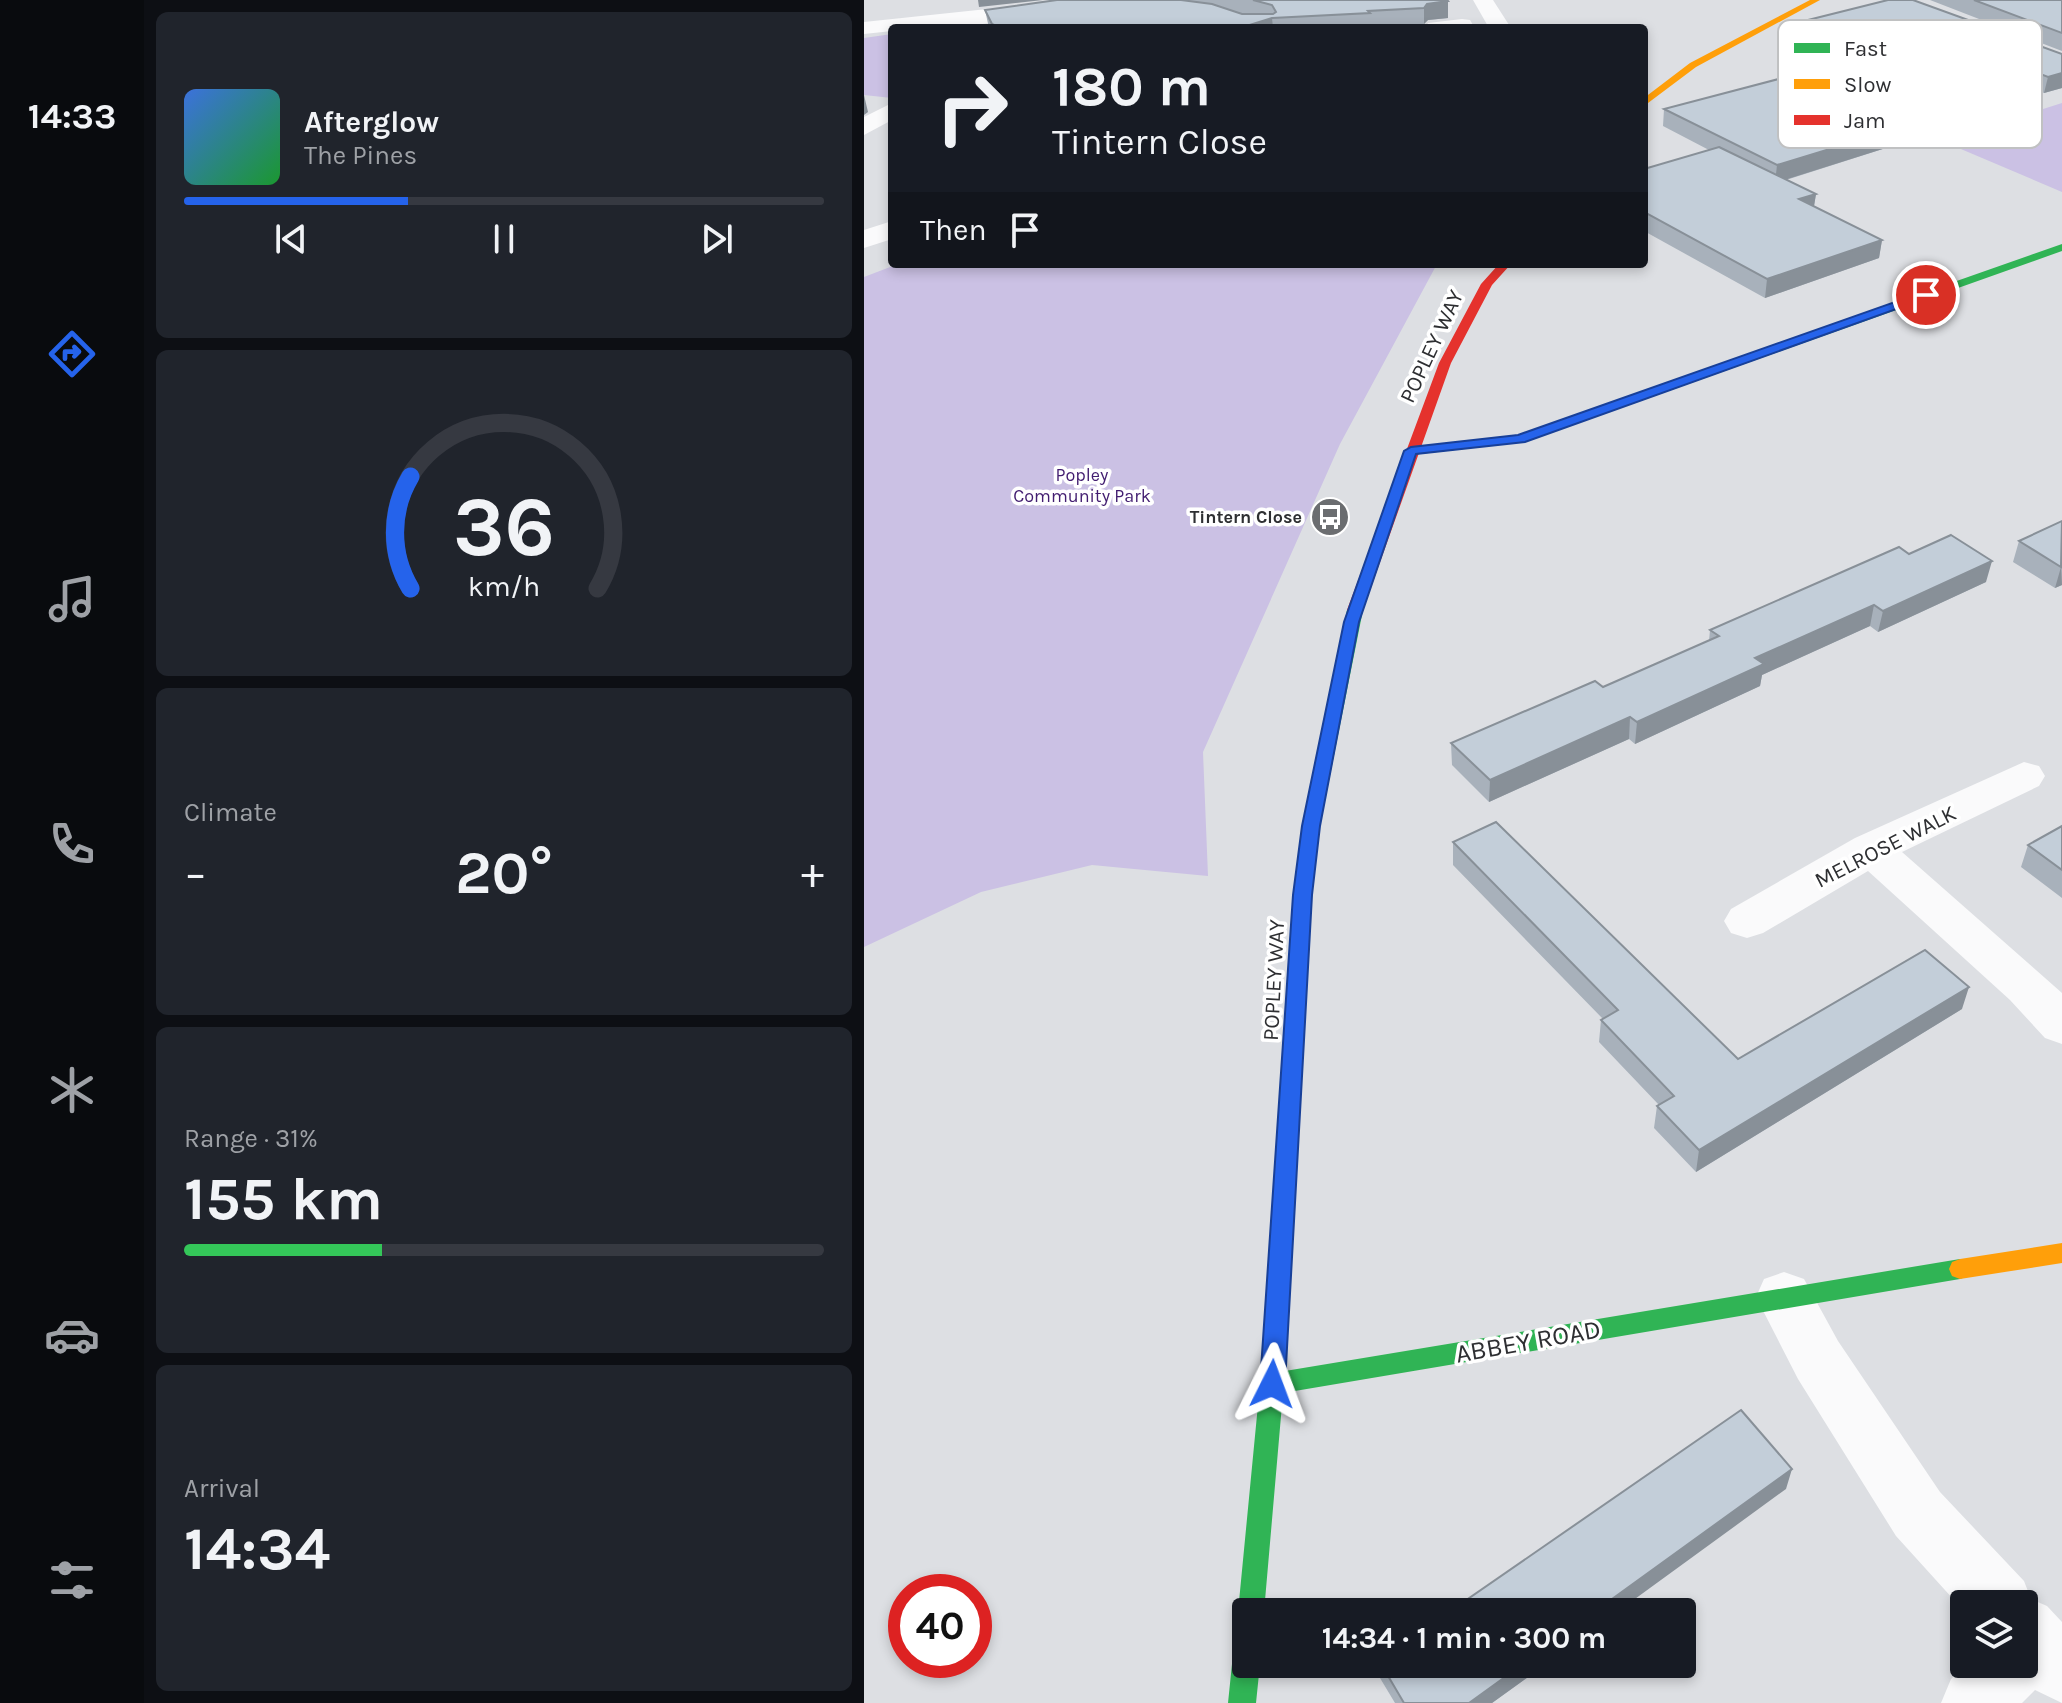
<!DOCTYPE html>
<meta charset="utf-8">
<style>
:root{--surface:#171b24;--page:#20242c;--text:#f1f3f6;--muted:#9ea1a6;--line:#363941;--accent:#2563eb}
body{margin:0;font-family:Karla,sans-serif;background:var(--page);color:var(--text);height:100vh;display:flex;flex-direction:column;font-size:30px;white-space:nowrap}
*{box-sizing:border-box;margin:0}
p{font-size:26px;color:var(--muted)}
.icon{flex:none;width:44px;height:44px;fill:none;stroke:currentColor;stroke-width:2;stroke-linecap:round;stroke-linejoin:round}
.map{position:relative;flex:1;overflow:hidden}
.panel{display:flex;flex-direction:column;gap:12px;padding:12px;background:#0d0f14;width:720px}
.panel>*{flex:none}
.banner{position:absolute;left:24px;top:24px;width:760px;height:244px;border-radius:8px;box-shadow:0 4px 12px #0003;background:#171b24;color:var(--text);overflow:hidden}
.buttons{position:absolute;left:1086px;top:1590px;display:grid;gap:16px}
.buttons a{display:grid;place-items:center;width:88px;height:88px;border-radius:8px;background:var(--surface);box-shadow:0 4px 12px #0003;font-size:40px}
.speed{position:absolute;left:24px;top:1574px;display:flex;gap:16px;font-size:40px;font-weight:700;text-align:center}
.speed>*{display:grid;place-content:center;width:104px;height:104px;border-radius:50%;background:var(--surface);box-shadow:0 4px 12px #0003;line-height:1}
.speed .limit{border:12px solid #d22;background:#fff;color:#111}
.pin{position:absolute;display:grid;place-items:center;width:68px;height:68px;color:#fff;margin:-34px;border:4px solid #fff;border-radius:50%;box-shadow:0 2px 8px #0007}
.me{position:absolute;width:88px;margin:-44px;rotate:3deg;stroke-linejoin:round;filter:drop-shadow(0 0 6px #0008)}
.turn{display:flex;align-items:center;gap:28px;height:168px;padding:0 32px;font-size:36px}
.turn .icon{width:104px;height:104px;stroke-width:2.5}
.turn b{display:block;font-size:56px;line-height:68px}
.then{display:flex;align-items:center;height:76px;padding:0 32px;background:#0003;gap:16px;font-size:30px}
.big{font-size:60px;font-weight:700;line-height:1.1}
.panel .widget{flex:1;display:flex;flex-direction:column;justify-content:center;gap:12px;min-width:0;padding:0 28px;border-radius:12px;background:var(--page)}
.panel .dial{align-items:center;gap:0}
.dial svg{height:208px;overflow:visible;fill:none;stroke:var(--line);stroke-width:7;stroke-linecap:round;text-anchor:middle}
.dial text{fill:var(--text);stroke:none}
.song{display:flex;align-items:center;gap:24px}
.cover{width:96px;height:96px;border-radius:12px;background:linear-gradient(135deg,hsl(220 70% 55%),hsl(130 70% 35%))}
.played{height:8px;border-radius:4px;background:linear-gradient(90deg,var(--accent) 35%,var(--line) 35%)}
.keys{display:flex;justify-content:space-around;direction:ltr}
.heat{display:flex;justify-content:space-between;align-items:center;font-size:44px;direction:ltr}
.charge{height:12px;border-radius:6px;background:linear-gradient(90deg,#34c759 31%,var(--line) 0)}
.trip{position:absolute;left:368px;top:1598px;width:464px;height:80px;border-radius:8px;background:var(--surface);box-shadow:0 4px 12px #0003;font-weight:700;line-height:80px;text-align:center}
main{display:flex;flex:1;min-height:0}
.tab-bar{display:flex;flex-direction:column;width:144px;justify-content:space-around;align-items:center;background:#090b0e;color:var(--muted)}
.tab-bar .icon{width:56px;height:56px}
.tab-bar .active{color:var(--accent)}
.tab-bar b{font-size:36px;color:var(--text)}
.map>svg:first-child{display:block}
.green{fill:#cbc1e4}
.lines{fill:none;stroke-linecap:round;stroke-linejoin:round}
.street{fill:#fafafb;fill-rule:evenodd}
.fast{fill:#30b455;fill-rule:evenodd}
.slow{fill:#ff9f0a;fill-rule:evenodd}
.jam{fill:#e5322d;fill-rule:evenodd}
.wall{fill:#a8b1bb}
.shaded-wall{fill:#889098}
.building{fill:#c3ced9;stroke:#889098;stroke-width:2}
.route{fill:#2563eb;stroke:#184099;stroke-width:2}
.labels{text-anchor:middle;stroke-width:7;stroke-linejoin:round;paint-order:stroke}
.far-park-label{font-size:18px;fill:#421d70;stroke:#fff}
.far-poi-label{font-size:18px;font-weight:bold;fill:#2e2f32;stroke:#fff;text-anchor:end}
.street-label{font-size:22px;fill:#2e2f32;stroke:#fff}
.near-street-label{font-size:26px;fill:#2e2f32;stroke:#fff}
.key{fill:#fff;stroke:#c0c1c2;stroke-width:2}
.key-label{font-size:22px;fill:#2e2f32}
</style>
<main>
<nav class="tab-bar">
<b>14:33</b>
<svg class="icon active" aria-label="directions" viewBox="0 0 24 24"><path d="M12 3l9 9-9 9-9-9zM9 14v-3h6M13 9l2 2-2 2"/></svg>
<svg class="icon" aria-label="music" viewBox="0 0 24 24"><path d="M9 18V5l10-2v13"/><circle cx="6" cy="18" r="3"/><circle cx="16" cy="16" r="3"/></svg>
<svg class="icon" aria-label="phone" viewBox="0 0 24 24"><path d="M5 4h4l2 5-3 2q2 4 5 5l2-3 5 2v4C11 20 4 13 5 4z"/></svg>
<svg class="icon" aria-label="climate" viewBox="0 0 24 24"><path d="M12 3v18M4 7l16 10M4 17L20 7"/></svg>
<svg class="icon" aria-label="car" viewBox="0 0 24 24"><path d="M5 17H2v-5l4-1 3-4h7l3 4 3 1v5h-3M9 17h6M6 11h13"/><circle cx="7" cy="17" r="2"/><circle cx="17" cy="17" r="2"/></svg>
<svg class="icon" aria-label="filters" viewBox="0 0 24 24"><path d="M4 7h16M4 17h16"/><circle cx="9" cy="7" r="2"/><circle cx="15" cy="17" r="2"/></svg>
</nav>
<section class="panel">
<div class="widget">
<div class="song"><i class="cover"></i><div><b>Afterglow</b><p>The Pines</p></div></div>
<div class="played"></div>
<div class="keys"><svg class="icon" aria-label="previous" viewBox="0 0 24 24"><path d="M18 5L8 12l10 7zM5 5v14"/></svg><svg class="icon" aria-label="pause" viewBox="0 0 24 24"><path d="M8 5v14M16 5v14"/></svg><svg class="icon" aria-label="next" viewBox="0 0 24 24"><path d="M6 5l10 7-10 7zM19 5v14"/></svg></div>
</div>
<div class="widget dial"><svg viewBox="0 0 100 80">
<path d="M14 69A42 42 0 1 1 86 69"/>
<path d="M14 69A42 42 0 0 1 14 26" stroke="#2563eb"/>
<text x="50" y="56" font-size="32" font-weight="700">36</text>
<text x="50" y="72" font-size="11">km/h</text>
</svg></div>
<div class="widget"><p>Climate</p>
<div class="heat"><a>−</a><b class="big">20°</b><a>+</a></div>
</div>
<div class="widget"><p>Range · 31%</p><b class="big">155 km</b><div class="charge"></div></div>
<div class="widget"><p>Arrival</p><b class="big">14:34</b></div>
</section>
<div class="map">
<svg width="1198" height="1703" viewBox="0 0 1198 1703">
<rect width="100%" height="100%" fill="#dddfe3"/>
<!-- green -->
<path class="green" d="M28 34V98L0 95V38Z
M1198 103V192L1078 141Z
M34 264H573L476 444 339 752 344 876 228 865 117 892 0 947V277Z"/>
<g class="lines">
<!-- street -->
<path class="street" d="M207 0H249L246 4C181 21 95 28 28 28V31L0 34V22Z
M609 0H629L647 28H625Z
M598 19 606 20 609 25 607 28H561L564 23Z
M28 103V120L0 135V117Z
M28 221V239L0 248V230Z
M1160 762 1175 766 1181 776 1175 786 1038 852 1198 993V1044L1181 1038 1146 1000 1004 871 899 933 883 938 867 933 860 921 867 909 991 838Z
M920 1272 940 1279 974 1341 1076 1492 1160 1581 1167 1599 1183 1606 1198 1622V1703L1171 1690 1158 1703H1077L1087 1679 1103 1664H1160V1604H1100V1611L1032 1536 934 1379 892 1297 900 1279Z"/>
<!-- fast -->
<path class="fast" d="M1198 244V251L661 442 547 455 540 451 547 447 654 435Z
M491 605 499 610 456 826 447 895 421 1371 1096 1259 1104 1262 1107 1269 1104 1276 1096 1279 419 1393 400 1612H382V1623L378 1621 374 1612 396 1384 429 895 438 826 483 610Z
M382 1650V1664H396L392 1703H364L368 1664 372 1654Z"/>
<!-- slow -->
<path class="slow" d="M946 0H956L832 67 780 106V98L826 63Z
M1198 1243V1263L1096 1279 1088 1276 1085 1269 1088 1262 1096 1259Z"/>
<!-- jam -->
<path class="jam" d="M635 264H647L628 285 587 363 499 610 496 613H486L483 610 575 363 617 284Z"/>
</g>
<!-- wall -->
<path class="wall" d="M193 0H583L584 18 564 20 560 24 506 28H125L121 10Z
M1066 0H1198V51Z
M944 20 1198 54V88L1180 93 1157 85 1018 125 1025 147 922 180 952 194 950 206 1018 240 1015 258 901 298 780 231V169L845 150 799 126 800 109 961 67 934 56 936 39 944 37 942 36Z
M1198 521V585L1191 588 1149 562 1155 541Z
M1045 554 1122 582 1014 632 1006 626 898 675 896 686 771 744 765 739 625 802 588 765 587 743 739 687 845 641 846 630Z
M1198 826V898L1157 867 1164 845Z
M589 842 874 1059 1098 1009 832 1172 790 1128 793 1106 795 1105 735 1042 737 1020 739 1019 589 865Z
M515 1664H682L628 1703H531L516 1678Z"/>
<!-- shaded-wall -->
<path class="shaded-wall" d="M114 0H179L115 7Z
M584 1V18L564 20 560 24V8L563 4Z
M408 18 409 28H376Z
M1161 68 1157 85 993 133 995 115Z
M1198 73V88L1180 93 1184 77Z
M0 95 4 112 0 115Z
M1028 130 1025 147 911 183 913 165Z
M952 194 949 212 935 199Z
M1018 240 1015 258 901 298 903 279Z
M1128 561 1122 582 1014 632 1019 611Z
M1197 567 1198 585 1191 588Z
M1010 605 1006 626 898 675 896 686 771 744 773 722 891 658Z
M766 717 765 739 625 802 626 780Z
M1105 987 1098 1009 832 1172 835 1150Z
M928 1469 922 1489 753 1612H730Z
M659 1664H682L628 1703H605Z"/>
<!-- building -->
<path class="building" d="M193 0H317L348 4 378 14H409L412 12 408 5 389 0H583L584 1 563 4 560 8 504 11 506 13 408 18 376 28H136L128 24 121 10Z
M1024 0H1049L1198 54V73L1184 77 1161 68 995 115 1028 130 913 165 800 109 987 60 936 39 969 30 944 20Z
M1110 0H1198V33Z
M855 147 952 194 935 199 1018 240 903 279 780 212V169Z
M1198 521 1197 567 1155 541Z
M1087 535 1128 561 1019 611 1010 605 891 658 900 664 773 722 766 717 626 780 587 743 731 681 739 687 855 636 846 630 1035 547 1045 554Z
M632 822 874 1059 1061 950 1105 987 835 1150 793 1106 810 1096 737 1020 754 1010 589 842Z
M1198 826V870L1164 845Z
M877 1410 928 1469 730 1612H585Z
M517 1664H659L605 1703H540Z"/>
<!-- route -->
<path class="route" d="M1062 291 1068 295 1066 297 661 442 552 454 495 622 456 826 448 895 421 1384 417 1392 408 1396 400 1392 396 1384 429 895 438 826 480 622 540 451 547 447 654 435Z"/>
<!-- icons -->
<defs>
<g id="bus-disc" transform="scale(2)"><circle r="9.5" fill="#6b6d70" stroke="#fff"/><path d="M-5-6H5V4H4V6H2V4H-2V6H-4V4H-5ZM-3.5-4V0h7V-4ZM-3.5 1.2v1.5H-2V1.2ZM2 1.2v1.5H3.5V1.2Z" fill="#fff"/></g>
</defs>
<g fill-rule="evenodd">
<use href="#bus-disc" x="466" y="517"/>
</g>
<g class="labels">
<!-- far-park labels -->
<g class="far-park-label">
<text x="218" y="481">Popley<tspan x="218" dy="21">Community Park</tspan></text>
</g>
<!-- far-poi labels -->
<g class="far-poi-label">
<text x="438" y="523">Tintern Close</text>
</g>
<!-- street labels -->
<g class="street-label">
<text transform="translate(567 346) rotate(-65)" y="8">POPLEY WAY</text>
<text transform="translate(1021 846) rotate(-27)" y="8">MELROSE WALK</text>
<text transform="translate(409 980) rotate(-87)" y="8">POPLEY WAY</text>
</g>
<!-- near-street labels -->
<g class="near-street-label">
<text transform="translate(664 1341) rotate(-10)" y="9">ABBEY ROAD</text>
</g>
</g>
<!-- legend -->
<rect x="914" y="20" width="264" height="128" rx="12" class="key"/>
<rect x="930" y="43" width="36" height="10" fill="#30b455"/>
<rect x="930" y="79" width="36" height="10" fill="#ff9f0a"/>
<rect x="930" y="115" width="36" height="10" fill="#e5322d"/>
<g class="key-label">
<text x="980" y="56">Fast</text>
<text x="980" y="92">Slow</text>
<text x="980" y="128">Jam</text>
</g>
</svg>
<div class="buttons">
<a><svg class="icon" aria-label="layers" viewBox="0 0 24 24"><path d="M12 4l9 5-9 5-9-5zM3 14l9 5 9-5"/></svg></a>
</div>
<div class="speed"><div class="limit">40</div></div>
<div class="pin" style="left:1062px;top:295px;background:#d93025"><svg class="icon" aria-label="arrive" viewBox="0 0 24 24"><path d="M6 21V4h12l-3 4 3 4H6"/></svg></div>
<svg class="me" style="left:408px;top:1384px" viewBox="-20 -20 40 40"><path d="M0-17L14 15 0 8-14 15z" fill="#2563eb" stroke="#fff" stroke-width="4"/></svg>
<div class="trip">14:34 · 1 min · 300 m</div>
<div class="banner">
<div class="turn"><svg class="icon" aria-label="right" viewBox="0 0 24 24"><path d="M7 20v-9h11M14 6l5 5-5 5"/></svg><div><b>180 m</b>Tintern Close</div></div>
<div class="then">Then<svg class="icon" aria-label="arrive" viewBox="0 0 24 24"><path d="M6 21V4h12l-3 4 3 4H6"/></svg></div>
</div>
</div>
</main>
